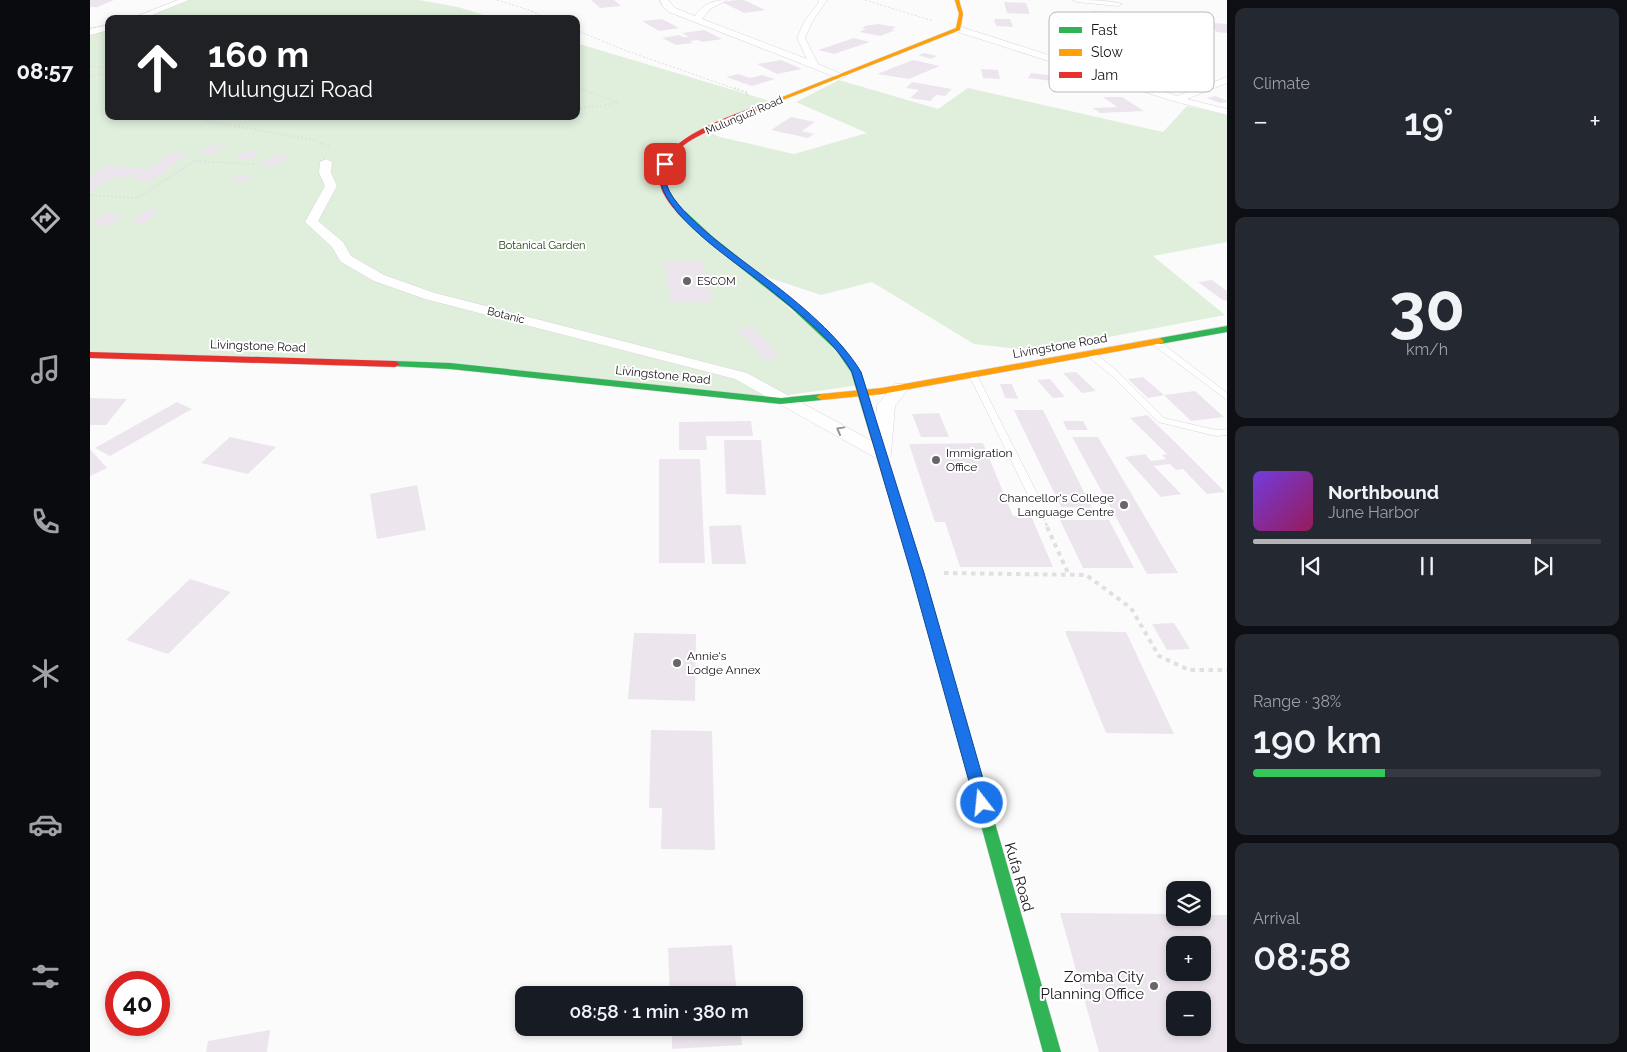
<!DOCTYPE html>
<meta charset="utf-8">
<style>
:root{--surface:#171b24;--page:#242831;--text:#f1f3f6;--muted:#9ea1a6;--line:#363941;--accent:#b3b3b7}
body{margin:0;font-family:Raleway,sans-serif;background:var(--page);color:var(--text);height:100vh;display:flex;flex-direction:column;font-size:19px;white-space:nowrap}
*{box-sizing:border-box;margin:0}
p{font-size:16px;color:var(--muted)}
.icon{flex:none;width:28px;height:28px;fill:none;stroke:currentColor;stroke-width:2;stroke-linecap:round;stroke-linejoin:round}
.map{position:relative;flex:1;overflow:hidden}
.sheet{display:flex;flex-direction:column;gap:8px;padding:8px;background:#0d0f14;width:400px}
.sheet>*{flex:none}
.guide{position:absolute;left:15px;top:15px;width:475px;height:105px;border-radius:10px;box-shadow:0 2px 8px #0003;background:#202124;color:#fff;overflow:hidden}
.fabs{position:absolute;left:1076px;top:881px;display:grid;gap:10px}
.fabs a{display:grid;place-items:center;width:45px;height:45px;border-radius:10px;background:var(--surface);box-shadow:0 2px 8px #0003;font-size:25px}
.speed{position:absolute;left:15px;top:971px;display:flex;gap:10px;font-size:25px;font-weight:700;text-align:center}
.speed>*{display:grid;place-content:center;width:65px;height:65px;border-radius:50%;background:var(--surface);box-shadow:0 2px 8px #0003;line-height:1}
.speed .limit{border:8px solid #d22;background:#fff;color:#111}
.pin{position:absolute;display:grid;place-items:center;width:42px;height:42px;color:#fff;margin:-21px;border-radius:10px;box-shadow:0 2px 8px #0006}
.me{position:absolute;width:55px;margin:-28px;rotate:344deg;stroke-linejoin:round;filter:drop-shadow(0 0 4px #0008)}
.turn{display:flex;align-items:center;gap:18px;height:105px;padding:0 20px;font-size:22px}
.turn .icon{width:65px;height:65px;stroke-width:2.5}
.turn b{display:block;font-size:35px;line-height:42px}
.big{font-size:38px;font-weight:600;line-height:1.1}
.sheet .tile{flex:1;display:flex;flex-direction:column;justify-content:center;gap:8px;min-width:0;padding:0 18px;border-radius:10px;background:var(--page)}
.sheet .dial{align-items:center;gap:0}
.dial b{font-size:65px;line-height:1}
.song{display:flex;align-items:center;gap:15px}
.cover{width:60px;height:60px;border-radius:8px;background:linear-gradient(135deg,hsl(260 70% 55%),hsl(330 70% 35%))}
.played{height:5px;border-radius:2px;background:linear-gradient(90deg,var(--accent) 80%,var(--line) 80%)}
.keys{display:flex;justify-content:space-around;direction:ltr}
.heat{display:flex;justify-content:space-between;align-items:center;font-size:28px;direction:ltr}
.charge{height:8px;border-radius:4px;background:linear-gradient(90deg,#34c759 38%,var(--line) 0)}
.trip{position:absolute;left:425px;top:986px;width:288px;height:50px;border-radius:10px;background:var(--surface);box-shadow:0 2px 8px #0003;font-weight:600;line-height:50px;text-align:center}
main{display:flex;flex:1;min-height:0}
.tab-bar{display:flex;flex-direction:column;width:90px;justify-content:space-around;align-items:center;background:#090b0e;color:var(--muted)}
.tab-bar .icon{width:35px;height:35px}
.tab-bar .selected{color:var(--accent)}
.tab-bar b{font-size:22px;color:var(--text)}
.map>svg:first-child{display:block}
.green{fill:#dfefdc}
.building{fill:#ece5ed;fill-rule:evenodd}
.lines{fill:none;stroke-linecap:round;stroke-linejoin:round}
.lane-casing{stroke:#d8d5d9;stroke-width:1}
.street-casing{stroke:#d8d5d9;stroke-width:1}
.fast-casing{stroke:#d8d5d9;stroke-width:1}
.slow-casing{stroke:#d8d5d9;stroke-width:1}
.jam-casing{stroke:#d8d5d9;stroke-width:1}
.path-far3{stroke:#e1e0e1;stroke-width:1;stroke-dasharray:2 2;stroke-linecap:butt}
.path-far2{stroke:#e1e0e1;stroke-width:2;stroke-dasharray:2 2;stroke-linecap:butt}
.path-far1{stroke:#e1e0e1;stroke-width:2.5;stroke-dasharray:3 3;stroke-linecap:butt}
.path{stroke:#e1e0e1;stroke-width:4;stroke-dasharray:4.5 4.5;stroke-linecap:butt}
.lane{fill:#fffeff;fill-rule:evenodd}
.street{fill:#fffeff;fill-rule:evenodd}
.fast{fill:#30b455;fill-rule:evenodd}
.slow{fill:#ff9f0a;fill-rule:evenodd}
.jam{fill:#e5322d;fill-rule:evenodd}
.oneway{stroke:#989598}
.route{fill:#1a73e8;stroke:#114b97}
.poi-dot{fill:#686569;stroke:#fff;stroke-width:2}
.labels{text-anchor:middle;stroke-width:4;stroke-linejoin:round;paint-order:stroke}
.far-street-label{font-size:11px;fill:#19141a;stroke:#fff}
.far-park-label{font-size:11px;fill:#16410b;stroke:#fff}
.far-poi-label{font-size:11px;fill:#19141a;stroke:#fff;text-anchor:start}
.street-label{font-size:12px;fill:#19141a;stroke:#fff}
.poi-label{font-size:12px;fill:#19141a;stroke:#fff;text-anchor:start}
.near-street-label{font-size:15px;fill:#19141a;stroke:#fff}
.near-poi-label{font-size:15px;fill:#19141a;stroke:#fff;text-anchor:end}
.key{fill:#fff;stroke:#bab8ba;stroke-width:1}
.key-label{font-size:14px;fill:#19141a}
</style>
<main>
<nav class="tab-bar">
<b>08:57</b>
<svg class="icon selected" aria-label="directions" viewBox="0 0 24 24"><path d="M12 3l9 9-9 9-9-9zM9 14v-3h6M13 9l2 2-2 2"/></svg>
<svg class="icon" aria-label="music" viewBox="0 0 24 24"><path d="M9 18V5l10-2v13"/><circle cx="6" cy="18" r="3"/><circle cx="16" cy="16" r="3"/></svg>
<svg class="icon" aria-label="phone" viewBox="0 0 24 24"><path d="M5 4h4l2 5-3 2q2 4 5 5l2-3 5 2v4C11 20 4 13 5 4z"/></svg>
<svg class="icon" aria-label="climate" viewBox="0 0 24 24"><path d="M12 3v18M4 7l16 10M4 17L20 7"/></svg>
<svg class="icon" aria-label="car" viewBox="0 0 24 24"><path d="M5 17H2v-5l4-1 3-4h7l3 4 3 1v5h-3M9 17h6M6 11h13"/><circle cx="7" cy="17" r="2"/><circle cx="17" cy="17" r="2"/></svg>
<svg class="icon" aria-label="filters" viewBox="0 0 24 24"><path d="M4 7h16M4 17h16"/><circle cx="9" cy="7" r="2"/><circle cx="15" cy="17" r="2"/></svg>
</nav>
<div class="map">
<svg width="1137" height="1052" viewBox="0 0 1137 1052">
<rect width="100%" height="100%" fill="#fcfbfc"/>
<!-- green -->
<path class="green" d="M92 0H329L368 7 407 19H41Z
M19 25V116H486V43L680 101 612 129 630 137 704 154 777 133 706 102 749 80 848 109 878 88 1073 132 1097 106 1137 115V242L1063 256 1135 315 945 351 884 344 782 282 731 295 655 270 751 353 770 385 656 401 360 364 0 355V31Z"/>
<!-- building -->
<path class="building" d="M0 0H24L8 7H0Z
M501 0H524L531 6 510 8Z
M647 0H654L675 10 654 13 632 2Z
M914 2 936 3 940 14 917 13Z
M1001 11 1024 12 1029 20H1015L1013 16 1003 15Z
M572 19 589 28 569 31 552 21Z
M904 19H920L923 27 906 26Z
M1123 23 1137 24V33L1126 32 1124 28 1120 27 1119 25H1124Z
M788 24 806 27 801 30H806L790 36 769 32 776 29 772 28 775 26Z
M614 30 632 39 613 42 608 40 600 41 603 43 586 45 572 38 589 35 593 37H599L592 33Z
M764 38 780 42 744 54 728 50Z
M834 53 847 56 841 59 828 55Z
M691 60 712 69 687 74 667 64Z
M823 60 850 66 819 79 787 74Z
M891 69 908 70 910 79 893 78Z
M941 73 987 78 984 86 969 84 970 82 938 78Z
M648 74 660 78 672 75 685 79 662 86 636 77Z
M822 82 862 89 855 96 846 95 840 101 820 98 829 90 816 88Z
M1126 96 1137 101V102L1130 103 1117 98Z
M1013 97H1032L1054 111 1010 113 1003 108 1027 107Z
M701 117 725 122 712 131 724 134 718 138 681 130Z
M122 145 135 146 123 155 110 154Z
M153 152H169L160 160H144Z
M80 153 98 154 62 181 43 180Z
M185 155 198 156 186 166 169 165 178 158Z
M17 166 58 168 43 178 23 177 0 192V177Z
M149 175 161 176 152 183 141 182Z
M57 210 70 211 54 223 40 222Z
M14 214 33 215 19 226 0 224Z
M613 261 622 301 581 302 574 262Z
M1122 280 1137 291V300L1134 301 1108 282Z
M662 326 690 357 674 360 647 329Z
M986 372 1006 391 992 393 973 373Z
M1053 377 1074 395 1058 398 1038 379Z
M960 379 975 397 963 398 947 380Z
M910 384H922L928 399 915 398Z
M1105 391 1134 417 1101 421 1074 395Z
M0 398 37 399 16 425H0Z
M87 402 102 409 20 456 5 448Z
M924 410H953L1002 508 971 507Z
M849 413 859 437H831L822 414Z
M1057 415 1087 444 1135 492 1117 494 1093 469 1086 470 1080 464 1064 466 1091 494 1071 497 1035 457 1055 454 1061 461 1076 459 1072 455 1077 454 1040 418Z
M661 421 663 436H616L617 450H589V422Z
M973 421H993L998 430H977Z
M140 437 186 447 158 474 111 463Z
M982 437H1008L1088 573 1057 574Z
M634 440H671L676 495 636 494Z
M893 443 923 516H941L963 567H870L855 522H845L819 444Z
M0 449 17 468 0 476Z
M569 459H610L615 563H569Z
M327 485 336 530 287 539 280 494Z
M970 520H1019L1044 568H993Z
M651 525 656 564H622L619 526Z
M100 579 141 592 78 654 36 640Z
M1084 623 1100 649 1077 650 1062 624Z
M975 631 1036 632 1084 734 1016 733Z
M544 633 606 634 605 701 538 699Z
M561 730 622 731 625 850 571 849 572 808H559Z
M970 913 1085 914V918H1112V915H1137V1052H1009ZM1085 945H1112V972H1085ZM1085 1000H1112V1028H1085Z
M642 945 647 995H580L578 948Z
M582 1028H650L652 1045 582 1049Z
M180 1030 177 1052H116L118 1041Z"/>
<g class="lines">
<!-- lane casing -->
<g class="lane-casing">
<path id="lane" d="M1062 340H1068L1137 393V400L1062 344Z
M998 352H1004L1028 372 1074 418 1126 430 1137 429V435L1126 436 1068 422 1022 376 998 356Z
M880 373H886L887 375 950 499 948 501 945 502 940 499 879 375Z"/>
</g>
<!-- street casing -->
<g class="street-casing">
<path id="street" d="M88 0H99L52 19H40Z
M570 0H578L585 8 605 16C613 4 623 0 637 0L620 9 612 19 717 59 707 38 714 22 729 2 728 0H737L722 22 715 38 728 64 756 76 751 79 748 78 579 12 573 7Z
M983 0C997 0 1020 0 1032 4L1028 6 987 2Z
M19 25V30L0 35V29Z
M868 26 1087 96 1137 77V83L1097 99 1137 109V115L1083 101 865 31 864 29Z
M236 159 242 162 241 173 247 186 228 221 253 242 261 256 294 275 345 293 657 373 784 442 787 405 805 384H817L819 388 805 406 801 454 798 458 792 460 786 458 645 379 335 299 284 281 251 262 242 247 215 222 235 186 229 173 230 162Z"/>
</g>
<!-- fast casing -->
<g class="fast-casing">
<path id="fast" d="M589 211H595L623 237 707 304 752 346 771 372 789 432 788 434H780L779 432 761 372 746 350 701 308 617 241 589 215Z
M1137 326V332L1070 344 1066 341 1070 338Z
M305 361 360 363 691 398 731 394 736 397 731 400 691 404 360 369 302 366V362Z
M889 786 894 788 896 792 971 1052H953L882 792 884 788Z"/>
</g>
<!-- slow casing -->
<g class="slow-casing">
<path id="slow" d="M865 0H869L873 14 870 30 680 105 675 104 866 28 869 14Z
M1070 338 1074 341 1073 343 792 394 731 400 726 397 731 394 792 388Z
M784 429 789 432 834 573 896 792 894 796 889 798 884 796 882 792 822 573 779 432Z"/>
</g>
<!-- jam casing -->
<g class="jam-casing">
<path id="jam" d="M676 103 681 104C655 121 563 138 577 184 580 196 588 204 596 213L589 215C580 204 570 193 569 178 565 139 648 113 676 103Z
M0 352 305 361 310 364 305 367 0 358Z"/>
</g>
<!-- path-far3 -->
<path class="path-far3" d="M407 0 439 10 459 19
M775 0 843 21
M486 30 534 50 648 90
M0 66 19 68
M0 76 19 73
M486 87 493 90"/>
<!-- path-far2 -->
<path class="path-far2" d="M644 88 658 93 657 96
M486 108 512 106 527 102 489 88
M89 116 224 140 240 147
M1 195 48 198 104 161 164 164"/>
<!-- path-far1 -->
<path class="path-far1" d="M951 512 958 528"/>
<!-- path -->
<path class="path" d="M957 527 979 575
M854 573 996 575 1041 608 1069 656 1099 670H1137"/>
<!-- lane -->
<use href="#lane" class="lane"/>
<!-- street -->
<use href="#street" class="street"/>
<!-- fast -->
<use href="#fast" class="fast"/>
<!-- slow -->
<use href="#slow" class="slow"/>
<!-- jam -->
<use href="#jam" class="jam"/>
</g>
<!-- one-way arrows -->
<defs><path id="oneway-chevron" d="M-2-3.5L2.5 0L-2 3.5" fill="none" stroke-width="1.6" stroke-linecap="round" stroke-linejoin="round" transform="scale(1.25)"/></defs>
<use class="oneway" href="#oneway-chevron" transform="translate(750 430) rotate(-151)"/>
<!-- route -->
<path class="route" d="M573 163 579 164C576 171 575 179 577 186 588 216 651 259 677 279 708 302 751 338 771 372L834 573 900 803 898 807 892 809 887 807 885 803 821 573 762 372C743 339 703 308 673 284 646 262 552 203 573 163Z"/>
<!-- markers -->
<g class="poi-dot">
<circle cx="597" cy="281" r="5"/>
<circle cx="846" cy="460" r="5"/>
<circle cx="1034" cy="505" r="5"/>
<circle cx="587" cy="663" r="5"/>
<circle cx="1064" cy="986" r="5"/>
</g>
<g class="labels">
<!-- far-street labels -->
<g class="far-street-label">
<text transform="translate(654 115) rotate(-23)" y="4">Mulunguzi Road</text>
<text transform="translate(416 315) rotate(14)" y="4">Botanic</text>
</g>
<!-- far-park labels -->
<g class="far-park-label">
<text x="452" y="249">Botanical Garden</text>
</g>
<!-- far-poi labels -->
<g class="far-poi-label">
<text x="607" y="285">ESCOM</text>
</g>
<!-- street labels -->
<g class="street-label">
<text transform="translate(168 346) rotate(2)" y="4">Livingstone Road</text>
<text transform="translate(970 346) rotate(-10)" y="4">Livingstone Road</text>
<text transform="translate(573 375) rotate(6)" y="4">Livingstone Road</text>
</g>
<!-- poi labels -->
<g class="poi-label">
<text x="856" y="457">Immigration<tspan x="856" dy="14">Office</tspan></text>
<text x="1024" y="502" text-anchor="end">Chancellor's College<tspan x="1024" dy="14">Language Centre</tspan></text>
<text x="597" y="660">Annie's<tspan x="597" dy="14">Lodge Annex</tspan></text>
</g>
<!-- near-street labels -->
<g class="near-street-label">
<text transform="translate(929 877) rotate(74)" y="5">Kufa Road</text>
</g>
<!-- near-poi labels -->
<g class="near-poi-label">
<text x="1054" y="982">Zomba City<tspan x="1054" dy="17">Planning Office</tspan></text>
</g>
</g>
<!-- legend -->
<rect x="959" y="12" width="165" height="80" rx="8" class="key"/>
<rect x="969" y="27" width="23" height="6" fill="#30b455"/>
<rect x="969" y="49" width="23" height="7" fill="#ff9f0a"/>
<rect x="969" y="72" width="23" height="6" fill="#e5322d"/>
<g class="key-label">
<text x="1001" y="35">Fast</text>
<text x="1001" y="57">Slow</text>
<text x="1001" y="80">Jam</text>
</g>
</svg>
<div class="fabs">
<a><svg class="icon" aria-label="layers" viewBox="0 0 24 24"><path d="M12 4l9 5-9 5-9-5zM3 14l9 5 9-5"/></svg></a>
<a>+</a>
<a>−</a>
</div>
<div class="speed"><div class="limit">40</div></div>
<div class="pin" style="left:575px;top:164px;background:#d93025"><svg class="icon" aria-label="arrive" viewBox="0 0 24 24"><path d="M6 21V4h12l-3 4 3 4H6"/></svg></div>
<svg class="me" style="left:892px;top:803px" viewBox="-20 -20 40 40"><circle r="17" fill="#1a73e8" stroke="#fff" stroke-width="3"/><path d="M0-11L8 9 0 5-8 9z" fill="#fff"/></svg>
<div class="trip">08:58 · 1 min · 380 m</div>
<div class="guide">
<div class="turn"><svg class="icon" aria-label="ahead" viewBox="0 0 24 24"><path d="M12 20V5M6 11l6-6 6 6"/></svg><div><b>160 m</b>Mulunguzi Road</div></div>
</div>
</div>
<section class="sheet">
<div class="tile"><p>Climate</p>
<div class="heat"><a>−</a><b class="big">19°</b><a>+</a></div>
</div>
<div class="tile dial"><b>30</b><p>km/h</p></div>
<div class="tile">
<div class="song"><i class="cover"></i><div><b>Northbound</b><p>June Harbor</p></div></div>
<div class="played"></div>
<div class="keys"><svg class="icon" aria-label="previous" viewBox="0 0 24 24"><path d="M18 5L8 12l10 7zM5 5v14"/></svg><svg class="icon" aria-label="pause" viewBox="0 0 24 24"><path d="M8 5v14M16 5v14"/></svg><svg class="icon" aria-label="next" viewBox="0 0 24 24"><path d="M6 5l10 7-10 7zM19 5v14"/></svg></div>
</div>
<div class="tile"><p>Range · 38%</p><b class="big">190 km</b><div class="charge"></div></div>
<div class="tile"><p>Arrival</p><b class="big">08:58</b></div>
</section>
</main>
